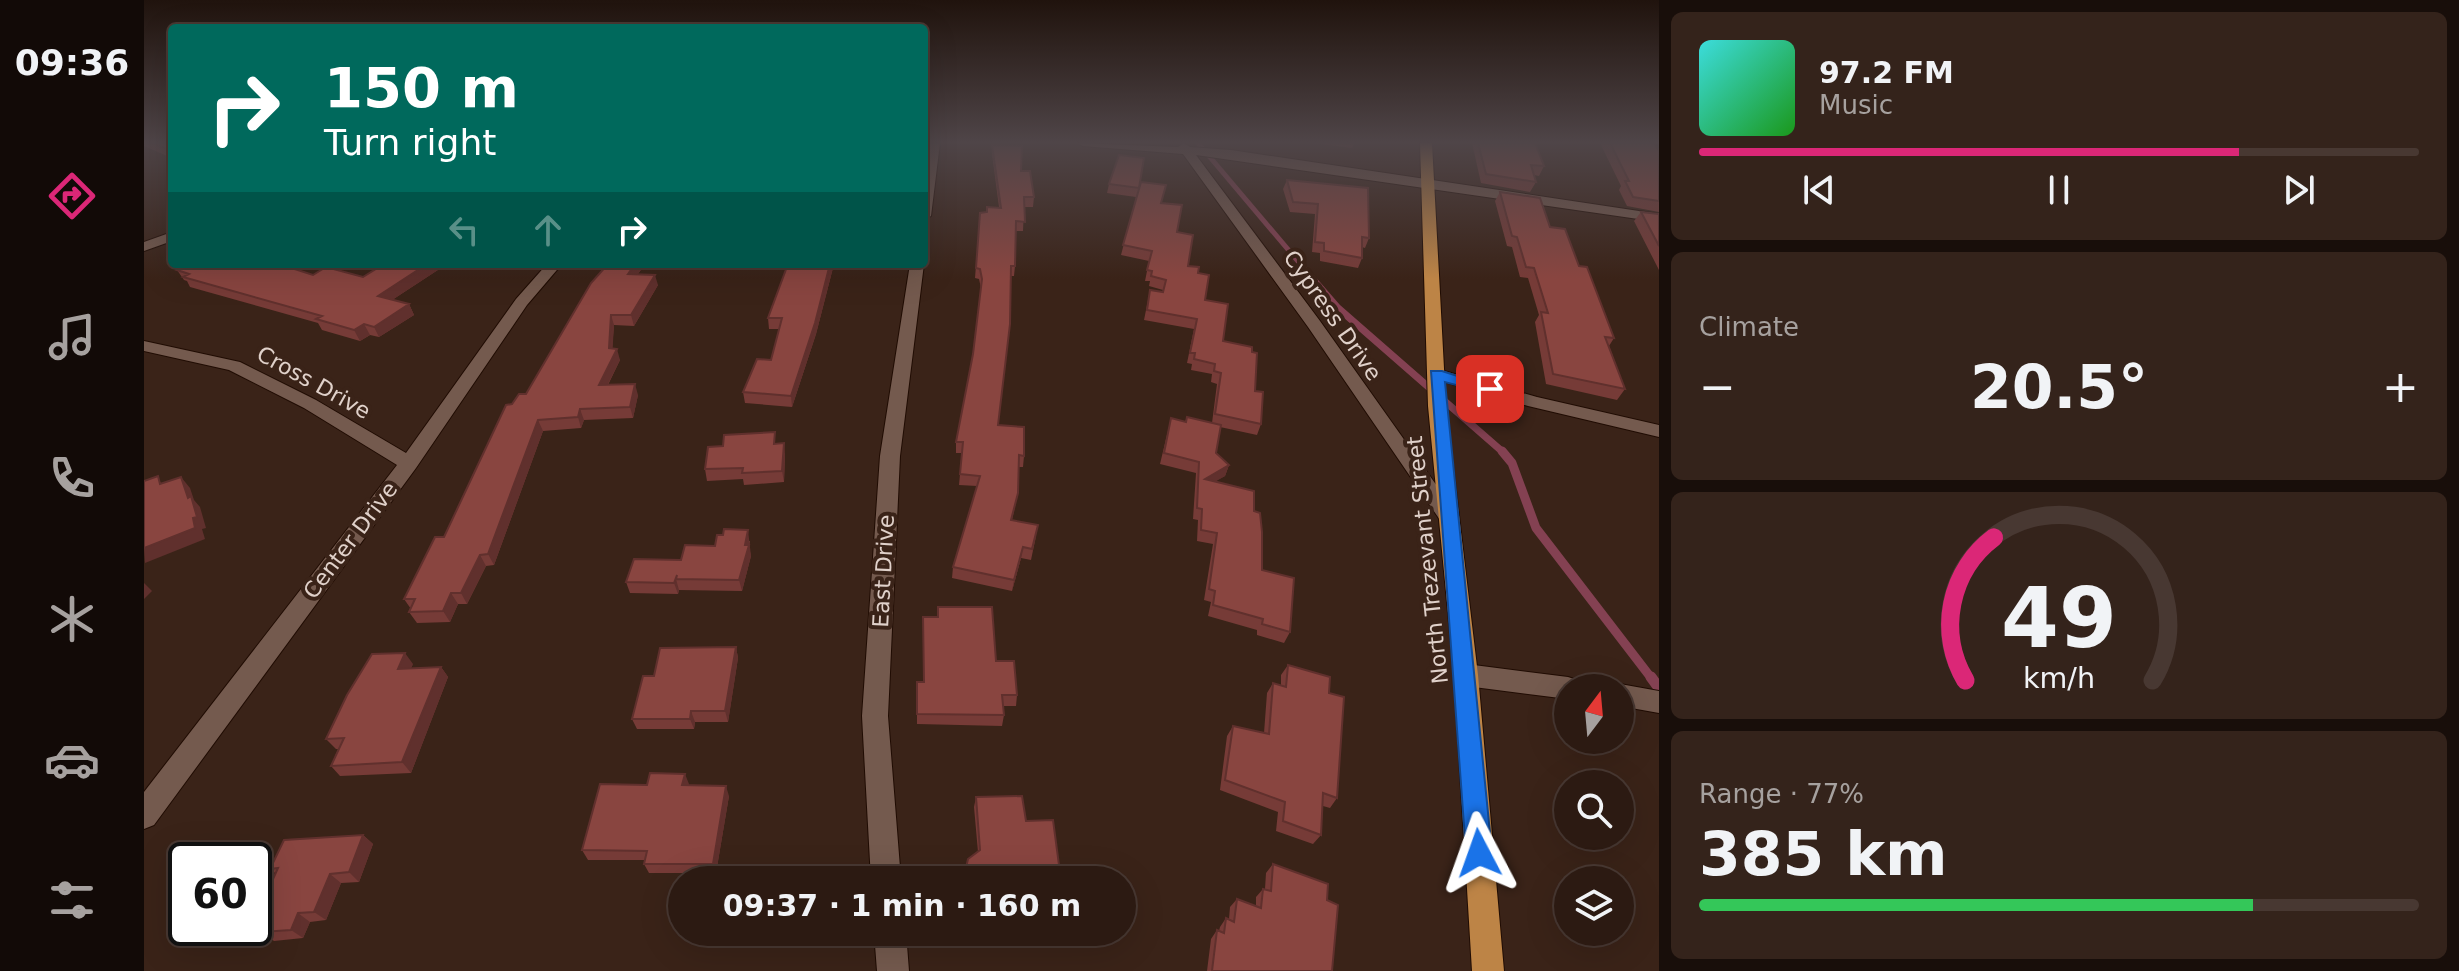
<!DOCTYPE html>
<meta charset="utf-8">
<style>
:root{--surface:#2c1a12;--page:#34231b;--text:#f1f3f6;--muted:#a6a19f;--line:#483832;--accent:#db2777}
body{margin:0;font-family:"DejaVu Sans",sans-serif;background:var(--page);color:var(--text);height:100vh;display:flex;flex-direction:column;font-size:30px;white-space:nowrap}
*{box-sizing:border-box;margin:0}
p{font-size:26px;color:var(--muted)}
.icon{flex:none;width:44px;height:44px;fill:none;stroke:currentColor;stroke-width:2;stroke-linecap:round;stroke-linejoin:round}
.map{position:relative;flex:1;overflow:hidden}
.details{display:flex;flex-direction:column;gap:12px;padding:12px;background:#180e0a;width:800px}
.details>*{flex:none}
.hud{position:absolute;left:24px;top:24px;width:760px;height:244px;border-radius:8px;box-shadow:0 8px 32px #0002,0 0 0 2px var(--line);background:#00695c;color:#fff;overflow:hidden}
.needle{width:52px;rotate:16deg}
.tools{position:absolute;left:1410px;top:674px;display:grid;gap:16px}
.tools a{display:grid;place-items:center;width:80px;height:80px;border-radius:50%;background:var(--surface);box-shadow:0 8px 32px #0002,0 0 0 2px var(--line);font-size:40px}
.speed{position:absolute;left:24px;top:842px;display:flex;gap:16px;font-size:40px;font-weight:700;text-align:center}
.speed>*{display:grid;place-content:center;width:104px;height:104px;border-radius:50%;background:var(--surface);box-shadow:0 8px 32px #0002,0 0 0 2px var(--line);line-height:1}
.speed .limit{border:4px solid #111;border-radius:12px;background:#fff;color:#111}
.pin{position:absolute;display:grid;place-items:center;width:68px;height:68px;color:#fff;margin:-34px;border-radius:16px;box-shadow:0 4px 12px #0006}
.me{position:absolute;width:88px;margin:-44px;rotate:356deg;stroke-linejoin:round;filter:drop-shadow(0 0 6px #0008)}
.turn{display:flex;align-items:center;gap:28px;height:168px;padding:0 24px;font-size:36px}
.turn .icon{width:104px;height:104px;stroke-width:2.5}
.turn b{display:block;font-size:56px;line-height:68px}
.lanes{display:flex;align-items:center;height:76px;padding:0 24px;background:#0003;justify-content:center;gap:40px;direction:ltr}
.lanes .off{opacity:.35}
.big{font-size:60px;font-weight:700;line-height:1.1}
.details .tile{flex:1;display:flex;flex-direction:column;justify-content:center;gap:12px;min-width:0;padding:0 28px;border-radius:12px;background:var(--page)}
.details .dial{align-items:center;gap:0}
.dial svg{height:208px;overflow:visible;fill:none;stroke:var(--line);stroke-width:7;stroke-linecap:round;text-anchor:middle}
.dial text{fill:var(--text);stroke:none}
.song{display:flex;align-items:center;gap:24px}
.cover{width:96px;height:96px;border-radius:12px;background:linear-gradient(135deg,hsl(180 70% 55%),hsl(120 70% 35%))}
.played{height:8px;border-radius:4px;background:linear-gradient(90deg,var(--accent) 75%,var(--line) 75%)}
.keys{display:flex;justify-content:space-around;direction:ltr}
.heat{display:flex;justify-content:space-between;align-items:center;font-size:44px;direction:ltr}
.charge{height:12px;border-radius:6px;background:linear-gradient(90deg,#34c759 77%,var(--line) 0)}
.trip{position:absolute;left:524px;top:866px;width:468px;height:80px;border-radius:40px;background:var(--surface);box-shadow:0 8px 32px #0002,0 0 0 2px var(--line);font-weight:700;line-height:80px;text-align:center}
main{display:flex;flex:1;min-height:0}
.tab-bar{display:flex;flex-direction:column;width:144px;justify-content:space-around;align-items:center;background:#120a07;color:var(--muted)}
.tab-bar .icon{width:56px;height:56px}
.tab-bar .current{color:var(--accent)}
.tab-bar b{font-size:36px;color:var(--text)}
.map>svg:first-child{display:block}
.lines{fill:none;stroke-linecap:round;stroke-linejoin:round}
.stream-far3{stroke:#844152;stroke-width:5}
.stream-far2{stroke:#844152;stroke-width:7}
.stream-far1{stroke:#844152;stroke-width:9}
.stream{stroke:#844152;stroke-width:11}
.minor-casing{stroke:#200c03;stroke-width:2}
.major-casing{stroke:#200c03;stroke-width:2}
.minor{fill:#745a4e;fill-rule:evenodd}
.major{fill:#bd8446;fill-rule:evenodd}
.wall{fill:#763b37}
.shaded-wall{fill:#60302d}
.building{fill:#894540;stroke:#60302d;stroke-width:2}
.route{fill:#1a73e8;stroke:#114b97;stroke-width:2}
.labels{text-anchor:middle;stroke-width:8;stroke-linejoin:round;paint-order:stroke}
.street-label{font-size:22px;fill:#e0d1ca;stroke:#3a2318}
</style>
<main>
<nav class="tab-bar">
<b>09:36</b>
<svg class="icon current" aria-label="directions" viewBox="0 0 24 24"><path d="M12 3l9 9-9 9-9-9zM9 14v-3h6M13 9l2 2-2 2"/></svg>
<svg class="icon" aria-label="music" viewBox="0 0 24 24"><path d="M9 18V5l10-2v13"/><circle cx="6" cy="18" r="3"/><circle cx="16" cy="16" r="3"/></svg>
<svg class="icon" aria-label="phone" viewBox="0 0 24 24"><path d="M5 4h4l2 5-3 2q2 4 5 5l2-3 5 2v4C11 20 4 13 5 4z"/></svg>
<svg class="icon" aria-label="climate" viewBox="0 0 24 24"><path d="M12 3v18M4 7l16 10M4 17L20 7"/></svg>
<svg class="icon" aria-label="car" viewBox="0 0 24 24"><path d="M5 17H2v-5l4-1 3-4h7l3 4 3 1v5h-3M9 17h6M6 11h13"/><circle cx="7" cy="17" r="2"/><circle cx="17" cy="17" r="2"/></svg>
<svg class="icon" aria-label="filters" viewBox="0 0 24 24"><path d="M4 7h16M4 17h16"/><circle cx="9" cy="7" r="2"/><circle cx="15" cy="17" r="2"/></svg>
</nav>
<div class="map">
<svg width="1515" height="971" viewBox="0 0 1515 971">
<rect width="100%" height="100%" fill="#3a2318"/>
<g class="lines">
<!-- stream-far3 -->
<path class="stream-far3" d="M1054 143 1169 279"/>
<!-- stream-far2 -->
<path class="stream-far2" d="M1167 277 1194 308 1360 453"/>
<!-- stream-far1 -->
<path class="stream-far1" d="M1358 451 1368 463 1392 528 1508 679"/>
<!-- stream -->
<path class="stream" d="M1507 677 1515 688"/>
<!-- minor casing -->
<g class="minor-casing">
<path id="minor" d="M784 143H796L787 216 780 220V172Z
M933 143 1034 147 1040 143 1046 147 1087 150 1515 214V222L1052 155 1176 321 1310 510 1313 515 1310 520H1296L1164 327 1039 154 939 146Z
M28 232V241L0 251V242Z
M403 264H418L383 305 272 468 10 825 0 829V792L253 465 160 408 85 370 0 351V341L96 362 172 400 262 453 372 299Z
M766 264H780L756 456 744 716 757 880H727L718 716 736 456Z
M1293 369 1393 397 1515 425V437L1384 406 1287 378 1284 374Z
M1322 664 1424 677 1433 680 1437 688H1424V699L1322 686 1313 683 1310 675 1313 667Z
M1476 684 1515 691V713L1476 706V688H1467Z
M730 932H762L765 971H733Z"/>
</g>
<!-- major casing -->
<g class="major-casing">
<path id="major" d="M1276 143H1288L1302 406 1334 675 1360 971H1328L1310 675 1284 406Z"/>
</g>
<!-- minor -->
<use href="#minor" class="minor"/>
<!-- major -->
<use href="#major" class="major"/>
</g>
<!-- wall -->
<path class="wall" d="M0 143H28V158L0 146Z
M1169 143H1211L1208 148Z
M1328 143H1391L1400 166 1395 176 1390 175 1392 182 1386 192 1337 183Z
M1456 143H1510L1515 151V212L1483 206 1475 190 1477 186Z
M848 145 877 171 890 197 889 207H880L879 231H872L871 266 870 276H867L854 425 880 456 879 467H875L874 493 868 520 892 536 887 560 877 558 868 591 808 578 809 567 833 486 815 485 818 453H812V442L829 354 837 288 835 279 831 278 836 213 843 212 855 207 848 154Z
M1000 158 995 189 1018 203 1033 232 1044 266 1054 273 1061 300 1079 341 1111 391 1117 424 1113 435 1076 427 1072 453 1085 465 1081 476 1071 481 1110 511 1118 570 1146 632 1140 643 1113 635V630L1064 616 1067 602 1060 600 1069 544 1053 541 1054 520 1049 519 1052 473 1016 464 1027 418 1041 422 1068 423 1073 384 1067 382 1068 374 1047 370 1048 364 1043 363 1050 329 1000 320 1006 290 1019 292V290L1005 286 1006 281H1001L1005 261 977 255 992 197 963 193 965 184Z
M1143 180 1225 238 1221 248 1218 247V258L1214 268 1176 261V253L1168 252 1171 214 1146 212 1139 189Z
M1356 192 1406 227 1435 266 1470 338 1465 346 1481 389 1473 400 1402 384 1391 322 1395 315 1384 278 1376 277 1368 247 1363 246 1351 201Z
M1497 212 1515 214V270L1490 221Z
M240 264H303L248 300 265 304 270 315 235 337 226 335 216 341 178 330 174 323 46 287 43 281 40 280 33 270 219 277Z
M464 264H501L494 274 514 285 490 326 470 325 468 349 476 360 464 385 494 395 489 418 440 420 437 428 399 431 350 565 342 566 323 604H314L306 622 273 623 265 612 267 609 260 599 300 537 368 404 382 394Z
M644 264H690L672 334 648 407 601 403 599 392 627 360 635 329H625L624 318Z
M633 444 641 454 640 482 600 485 599 479 563 481 561 469 579 446Z
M606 541 605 547 607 556 598 591 535 590 534 594 486 593 482 582 571 546Z
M794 607 852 661 873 695 872 706H859L860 715 858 726 773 724V682H779L794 617Z
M592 647 594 658 584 722H551L550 729H493L488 719 510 676Z
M269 664 267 668 297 667 304 677 267 773 196 776 187 766 194 749H192L182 739Z
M1144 665 1185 693 1193 798 1186 808 1179 806 1177 835 1169 844 1132 831 1134 812 1076 790 1083 736 1089 726 1120 733 1123 693 1129 683 1137 685V675Z
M545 784 544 785 585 796 572 873H505L500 864 501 860H444L438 850 503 785Z
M832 797 882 821 917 880H819L824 859 834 852 830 807Z
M219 835 229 844 215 882 197 883 182 920 166 922 159 938 130 941 118 932 122 923 112 917 131 873 126 869Z
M1129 864 1183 900 1188 971H1063L1067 939 1073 930 1075 931 1076 927 1082 918 1085 919 1086 907 1093 899 1112 906V897L1119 889H1121L1122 873Z
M849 932H897L898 940 896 948H851Z"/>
<!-- shaded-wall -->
<path class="shaded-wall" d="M283 264H303L239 306 234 296Z
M491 264H501L487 284 484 274Z
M686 264H690L672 334 648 407 647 396Z
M511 275 514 285 490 326 487 315Z
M265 304 270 315 235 337 230 327Z
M467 315 470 325 468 359 465 348Z
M220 324 226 335 216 341 210 330Z
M473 349 476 360 458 396 455 385Z
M491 384 494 395 489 418 486 407Z
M436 409 440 420 437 428 434 417Z
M394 420 399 431 350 565 344 554Z
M640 443 641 454 640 482 638 471Z
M1085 465 1081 476 1057 490 1061 479Z
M37 477 46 488 50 500 56 507 62 528 58 529 61 539 1 563 0 548 44 498Z
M604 530 607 556 598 591 595 580Z
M879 547 877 558 868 591 870 580Z
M336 555 342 566 323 604 317 593Z
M532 579 535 590 534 594 530 583Z
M0 583 8 591 0 599Z
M307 593 314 604 306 622 299 611Z
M592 647 594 658 584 722 581 711Z
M261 653 269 664 262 679 254 669Z
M297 667 304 677 267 773 258 762Z
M547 711 551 722 550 729 546 719Z
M541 774 545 784 542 795 538 785Z
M582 786 585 796 572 873 569 864Z
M219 835 229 844 215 882 205 872Z
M186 874 197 883 182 920 170 912Z
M154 913 166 922 159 938 147 930Z"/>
<!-- building -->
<path class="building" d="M8 143H28V151Z
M1334 143H1391L1400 166 1387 165 1392 182 1342 174Z
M1466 143H1510L1515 151V201L1489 197 1481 181H1485Z
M848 145 878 146 877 171H886L890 197H880L881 222 872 221 871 266H867L866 324 854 425 880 427V456L875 455 874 493 867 520 894 525 888 549 879 547 870 580 809 567 836 476 816 474 819 442H812L829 354 838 279 836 269 832 268 836 213 843 212V207L857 208Z
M975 155 1000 158 995 188 965 184Z
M1143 180 1224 188 1225 238 1218 237V258L1180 251V243L1171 242 1174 204 1149 202Z
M997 182 1022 185 1017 203 1038 205 1033 232 1049 235 1044 266 1055 267 1054 273 1065 275 1061 300 1084 304 1079 341 1108 347V352L1113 353 1111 391 1119 392 1117 424 1071 414 1077 373 1070 371 1071 364 1050 359 1051 353H1046L1053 319 1003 310 1006 290 1019 292 1022 280 1007 276 1008 271 1003 270 1008 251 979 245Z
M1356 192 1396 198 1406 227 1421 229 1435 266 1443 267 1470 338 1461 337 1481 389 1409 374 1397 312 1404 313 1390 268 1382 267 1373 237 1368 236Z
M1497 212 1515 214V246Z
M46 264H135L169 275 182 267 219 277 240 264H283L234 296 265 304 230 327 220 324 210 330 172 319 178 316 39 277 45 274 33 270Z
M464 264H491L484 274 511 275 487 315H467L465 348 473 349 455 385 491 384 486 407 436 409 434 417 394 420 344 554 336 555 317 593H307L299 611 265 612 271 599H260L291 537H300L362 405 368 404 375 394H382L447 283Z
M644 264H686L671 323 647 396 599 392 613 359 627 360 638 318H624Z
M1043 417 1077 425 1072 453 1085 465 1061 479 1110 491V511L1116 513 1118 532V570L1150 578 1146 632 1118 624 1119 619 1069 605 1071 591 1065 589 1073 533 1057 530 1058 509 1053 508 1055 462 1020 453 1027 418 1042 422Z
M631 432 630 444 640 443 638 471 598 473 599 468 561 469 564 447 579 446 580 435Z
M14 476 16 484 37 477 44 498 47 496 53 517 49 518 51 528 0 548V481Z
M580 529 604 530 601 545H605L595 580 532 579 533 575 530 583 482 582 490 559 537 560 541 545 571 546 573 535H579Z
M794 607H848L852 661H870L873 695H858L860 715 773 714V682H780L779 617H794Z
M592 647 581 711H547L546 719H488L499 676H510L516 648Z
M261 653 254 669 297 667 258 762 187 766 200 738 182 739 203 695 228 654Z
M1144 665 1186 677 1185 693 1200 697 1193 798 1179 793 1177 835 1139 821 1141 802 1081 780 1089 726 1125 734 1129 683 1142 687Z
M506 773 541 774 538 785 582 786 569 864H500L503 851 438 850 456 784 503 785Z
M878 796 882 821 909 820 917 880H823L820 876 824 859 836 850 832 797Z
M219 835 205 872 186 874 170 912 154 913 147 930 118 932 125 916 112 917 134 868 126 869 140 840Z
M1129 864 1184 884 1183 900 1194 905 1188 971H1068L1073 930 1080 933 1082 918 1090 922 1093 899 1117 908 1119 889 1127 891Z
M852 932H897L898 940H852Z"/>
<!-- sky -->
<linearGradient id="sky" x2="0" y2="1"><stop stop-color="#20130d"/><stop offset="0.51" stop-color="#4f4548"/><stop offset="1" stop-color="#4f4548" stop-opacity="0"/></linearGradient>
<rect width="1515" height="279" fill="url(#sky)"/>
<!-- route -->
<path class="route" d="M1287 371H1298L1354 389 1346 394 1301 382 1348 853 1344 862 1335 866 1325 862 1322 853Z"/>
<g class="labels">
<!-- street labels -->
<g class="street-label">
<text transform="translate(1189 315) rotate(55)" y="8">Cypress Drive</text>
<text transform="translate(170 382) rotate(29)" y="8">Cross Drive</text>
<text transform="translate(206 540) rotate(-53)" y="8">Center Drive</text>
<text transform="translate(1283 560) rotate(-96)" y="8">North Trezevant Street</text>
<text transform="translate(739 571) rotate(-87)" y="8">East Drive</text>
</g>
</g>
</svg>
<div class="tools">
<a><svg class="needle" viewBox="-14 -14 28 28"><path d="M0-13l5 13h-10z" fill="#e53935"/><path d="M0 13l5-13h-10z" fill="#a6a19f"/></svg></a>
<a><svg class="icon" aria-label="search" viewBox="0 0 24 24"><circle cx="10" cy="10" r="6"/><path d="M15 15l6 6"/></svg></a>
<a><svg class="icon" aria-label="layers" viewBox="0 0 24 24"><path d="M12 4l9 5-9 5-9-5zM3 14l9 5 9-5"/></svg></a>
</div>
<div class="speed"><div class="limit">60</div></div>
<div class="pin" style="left:1346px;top:389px;background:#d93025"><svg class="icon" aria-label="arrive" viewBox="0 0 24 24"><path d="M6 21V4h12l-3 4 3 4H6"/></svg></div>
<svg class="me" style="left:1335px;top:853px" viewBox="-20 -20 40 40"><path d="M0-17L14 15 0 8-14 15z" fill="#1a73e8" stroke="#fff" stroke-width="4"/></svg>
<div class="trip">09:37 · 1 min · 160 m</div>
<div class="hud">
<div class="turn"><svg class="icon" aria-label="right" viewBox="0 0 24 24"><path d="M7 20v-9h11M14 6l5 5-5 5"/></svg><div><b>150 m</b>Turn right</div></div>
<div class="lanes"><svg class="icon off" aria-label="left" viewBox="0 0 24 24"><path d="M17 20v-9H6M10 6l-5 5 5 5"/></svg><svg class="icon off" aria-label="ahead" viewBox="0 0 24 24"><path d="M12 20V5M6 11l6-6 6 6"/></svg><svg class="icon" aria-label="right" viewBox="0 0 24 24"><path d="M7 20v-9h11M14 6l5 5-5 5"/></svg></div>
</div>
</div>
<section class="details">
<div class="tile">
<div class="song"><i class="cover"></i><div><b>97.2 FM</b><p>Music</p></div></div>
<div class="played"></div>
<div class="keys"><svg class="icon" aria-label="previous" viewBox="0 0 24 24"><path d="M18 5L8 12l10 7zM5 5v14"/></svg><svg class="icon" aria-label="pause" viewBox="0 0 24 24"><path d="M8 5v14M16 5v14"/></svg><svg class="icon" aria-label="next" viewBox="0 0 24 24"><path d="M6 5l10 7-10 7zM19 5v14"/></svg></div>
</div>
<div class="tile"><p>Climate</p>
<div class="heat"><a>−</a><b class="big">20.5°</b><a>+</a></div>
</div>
<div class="tile dial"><svg viewBox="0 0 100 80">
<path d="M14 69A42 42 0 1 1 86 69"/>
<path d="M14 69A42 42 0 0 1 25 14" stroke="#db2777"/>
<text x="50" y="56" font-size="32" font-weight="700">49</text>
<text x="50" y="72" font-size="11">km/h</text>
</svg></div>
<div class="tile"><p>Range · 77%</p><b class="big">385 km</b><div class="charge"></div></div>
</section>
</main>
